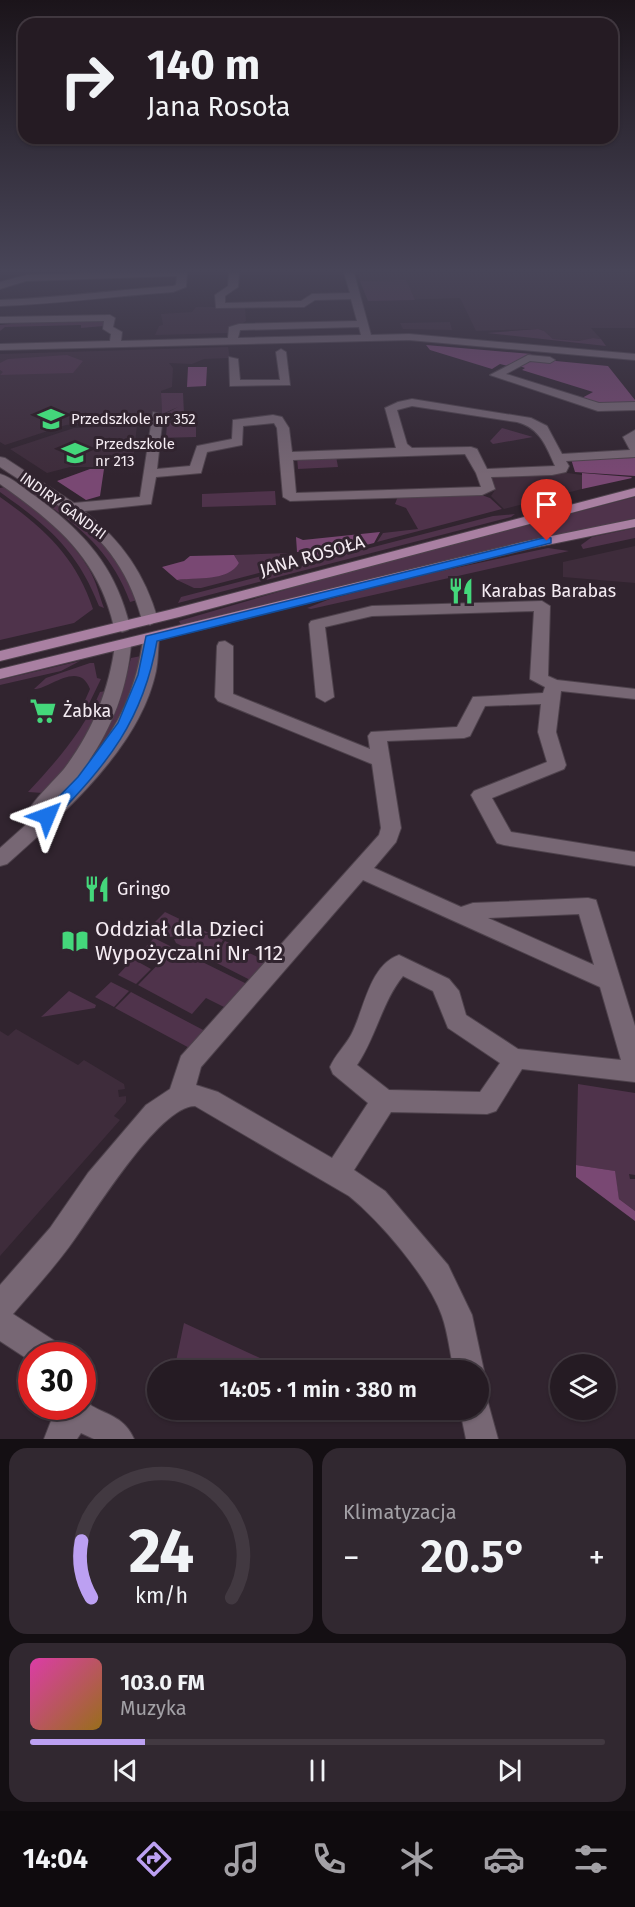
<!DOCTYPE html>
<html lang="pl">
<meta charset="utf-8">
<style>
:root{--surface:#251b23;--page:#312830;--text:#f1f3f6;--muted:#a3a1a6;--line:#423941;--accent:#bca0f2}
body{margin:0;font-family:"Fira Sans",sans-serif;background:var(--page);color:var(--text);height:100vh;display:flex;flex-direction:column;font-size:22px;white-space:nowrap}
*{box-sizing:border-box;margin:0}
p{font-size:20px;color:var(--muted)}
.icon{flex:none;width:33px;height:33px;fill:none;stroke:currentColor;stroke-width:2;stroke-linecap:round;stroke-linejoin:round}
.map{position:relative;height:1439px;overflow:hidden}
.drawer{display:flex;flex-direction:column;gap:9px;padding:9px;background:#140f13;flex:1}
.drawer>*{flex:none}
.hud{position:absolute;left:18px;top:18px;width:600px;height:126px;border-radius:18px;box-shadow:0 2px 4px #0004,0 0 0 2px var(--line);background:#251b23;color:var(--text);overflow:hidden}
.fabs{position:absolute;left:550px;top:1354px;display:grid;gap:12px}
.fabs a{display:grid;place-items:center;width:66px;height:66px;border-radius:50%;background:var(--surface);box-shadow:0 2px 4px #0004,0 0 0 2px var(--line);font-size:30px}
.speed{position:absolute;left:18px;top:1342px;display:flex;gap:12px;font-size:30px;font-weight:700;text-align:center}
.speed>*{display:grid;place-content:center;width:78px;height:78px;border-radius:50%;background:var(--surface);box-shadow:0 2px 4px #0004,0 0 0 2px var(--line);line-height:1}
.speed .limit{border:9px solid #d22;background:#fff;color:#111}
.pin{position:absolute;display:grid;place-items:center;width:51px;height:51px;color:#fff;margin:-62px -26px;border-radius:50% 50% 50% 0;rotate:-45deg;box-shadow:0 0 6px #0007}
.pin .icon{rotate:45deg}
.me{position:absolute;width:66px;margin:-33px;rotate:46deg;stroke-linejoin:round;filter:drop-shadow(0 0 4px #0008)}
.turn{display:flex;align-items:center;gap:21px;height:126px;padding:0 30px;font-size:27px}
.turn .icon{width:78px;height:78px;stroke-width:2.5}
.turn b{display:block;font-size:42px;line-height:51px}
.big{font-size:45px;font-weight:600;line-height:1.1}
.drawer .tile{flex:1;display:flex;flex-direction:column;justify-content:center;gap:9px;min-width:0;padding:0 21px;border-radius:18px;background:var(--page)}
.drawer .dial{align-items:center;gap:0}
.dial svg{height:156px;overflow:visible;fill:none;stroke:var(--line);stroke-width:7;stroke-linecap:round;text-anchor:middle}
.dial text{fill:var(--text);stroke:none}
.song{display:flex;align-items:center;gap:18px}
.cover{width:72px;height:72px;border-radius:9px;background:linear-gradient(135deg,hsl(320 70% 55%),hsl(40 70% 35%))}
.played{height:6px;border-radius:3px;background:linear-gradient(90deg,var(--accent) 20%,var(--line) 20%)}
.keys{display:flex;justify-content:space-around;direction:ltr}
.heat{display:flex;justify-content:space-between;align-items:center;font-size:33px;direction:ltr}
.drawer .tiles{flex:1;display:grid;gap:9px;grid-template-columns:1fr 1fr}
.tile:last-child{grid-column:span 2}
.trip{position:absolute;left:147px;top:1360px;width:342px;height:60px;border-radius:30px;background:var(--surface);box-shadow:0 2px 4px #0004,0 0 0 2px var(--line);font-weight:600;line-height:60px;text-align:center}
.menu{display:flex;height:96px;justify-content:space-around;align-items:center;background:#0f0b0e;color:var(--muted)}
.menu .icon{width:42px;height:42px}
.menu .selected{color:var(--accent)}
.menu b{font-size:27px;color:var(--text)}
.map>svg:first-child{display:block}
.built{fill:#3e2c3b}
.green{fill:#4f334b}
.forest{fill:#794873}
.lines{fill:none;stroke-linecap:round;stroke-linejoin:round}
.minor-casing{stroke:#4e424c;stroke-width:2}
.major-casing{stroke:#4e424c;stroke-width:2}
.minor{fill:#776774;fill-rule:evenodd}
.major{fill:#a980a2;fill-rule:evenodd}
.route{fill:#1a73e8;stroke:#114b97;stroke-width:1.5}
.labels{text-anchor:middle;stroke-width:6;stroke-linejoin:round;paint-order:stroke}
.far-poi-label{font-size:15px;fill:#f4ebf2;stroke:#31242f;text-anchor:start}
.far-street-label{font-size:15px;fill:#f4ebf2;stroke:#31242f}
.street-label{font-size:18px;fill:#f4ebf2;stroke:#31242f}
.poi-label{font-size:18px;fill:#f4ebf2;stroke:#31242f;text-anchor:start}
.near-poi-label{font-size:21px;fill:#f4ebf2;stroke:#31242f;text-anchor:start}
</style>
<div class="map">
<svg width="635" height="1439" viewBox="0 0 635 1439">
<rect width="100%" height="100%" fill="#31242f"/>
<!-- built -->
<path class="built" d="M357 273H634L635 328H591L601 339 593 338 582 341 553 339 542 330 536 329 476 331 460 298 368 301Z
M196 307H245L246 321 240 325 229 326V333L155 335 159 326 163 325 161 314 192 312Z
M450 322 452 330 403 329 400 323Z
M228 347 230 358 204 359 192 364 169 363 173 368 172 387 161 391 162 413 103 415 102 422 66 425 5 445 0 442V354Z
M137 425 133 461 95 462 94 467H70L47 473 10 449 74 428Z
M568 473 582 475V489L504 509 491 496 495 490 489 475Z
M635 546V583L563 577V562Z
M16 1029 78 1065 84 1060 124 1084 125 1089 118 1090 119 1097 126 1096V1102L114 1116 120 1120 0 1256V1031L8 1036Z"/>
<!-- green -->
<path class="green" d="M406 280 415 300 368 301 360 281Z
M12 320H31L30 324 33 321 105 320 104 326 81 328V325L5 327 0 331V325L10 324Z
M538 329 544 331 553 339 579 341 593 338 601 339 606 346 487 333Z
M67 355 83 361 73 373 0 375 3 372 0 370V363L8 359Z
M161 393H183L184 414H165L178 407 162 414Z
M196 422V437L158 438 166 437 167 423Z
M502 428 533 437 493 444 490 441Z
M336 456 338 467 298 469 297 457Z
M23 481 81 521 113 554 137 600 130 602C108 542 67 518 16 483Z
M5 487C33 506 72 539 89 569 97 583 99 595 104 608L99 606C77 550 48 526 0 492V488Z
M275 491 276 505 202 507V494Z
M476 493 490 498 502 509 377 542 383 533 418 529 406 508 395 504 398 496Z
M0 497C44 528 76 557 93 609L74 623 0 640Z
M635 497V518L402 572 182 627 179 621 329 577Z
M515 514 511 517 178 603 181 597 493 516Z
M635 528V538L583 549 581 545 592 537Z
M548 548 569 551 311 609 307 608 330 599 418 576Z
M290 553 280 554V560L294 559 293 564 201 588H194L177 580 223 575 239 563 234 555Z
M141 656C130 704 110 733 82 773L79 772 118 706 131 658Z
M80 661 61 671 0 685V680Z
M90 663H94L97 678 101 679 84 714H79L90 689C79 659 48 690 34 689L46 678Z
M106 691C91 727 72 765 43 793L28 792C56 762 84 730 100 692Z
M165 912 209 933 169 937 150 927Z
M213 934 223 940 210 960 176 943 174 939Z
M154 938 172 947 158 962 140 953Z
M225 941 272 964 256 983 213 961Z
M174 948 249 985 228 1009 206 998 192 1014 138 985Z
M133 959 151 969 136 984 118 975Z
M111 982 129 991 114 1007 95 997Z
M69 991 96 1005 95 1008 41 1017Z
M131 992 207 1032 195 1051 115 1008Z
M578 1084 635 1093V1175L629 1174 630 1179H635V1211L619 1199 614 1171 576 1165Z
M184 1323 260 1358 254 1371H174Z"/>
<!-- forest -->
<path class="forest" d="M426 345 532 354 508 366 500 364 492 369 430 350Z
M535 359 608 366 635 400V404L605 405 580 399 593 392 522 370 525 368 517 365Z
M188 367H207L206 386 187 387Z
M635 458V476L575 472 571 459Z
M90 469H104L100 496 86 500 57 481Z
M582 473 631 477 632 478 582 489Z
M380 532 374 543 310 559 309 552H297L296 537 303 540Z
M234 555 239 563C228 582 196 577 177 580L162 567 184 561 190 556Z
M576 1165 615 1171 619 1199 635 1211V1221L576 1177Z"/>
<g class="lines">
<!-- minor casing -->
<g class="minor-casing">
<path id="minor" d="M81 273H187L186 287 173 292C115 296 58 304 0 306V300C58 298 115 290 173 286L176 285 177 276 26 281 0 289V282L26 275Z
M229 273H239L238 287 225 296V303L301 301 312 294 350 293 344 273H354L371 335 409 334 635 354V360L409 340 0 350V344L110 341 111 334 103 329 104 321 0 323V317L110 315 115 318 113 327 122 332 121 341 228 338 229 327 239 324 357 321 351 299 315 300 304 307 216 308 215 295 228 286ZM359 327 361 335 238 338 240 330Z
M281 349 286 352 290 385 230 386 229 357 238 359 240 380H280L276 352Z
M528 355 550 357 555 360 550 363 530 361 506 374 599 403 635 402V410L598 411 490 375Z
M412 399 531 418 547 426 562 454 630 450 623 437 635 430V457L566 461 569 466 566 472 552 475 491 477 495 489 482 495 290 501 283 497 277 428 274 423 243 426 242 445 207 452 201 473 156 477 151 504 84 511C122 541 145 574 158 620L150 625 142 620C120 537 67 511 0 467V457L5 458 74 503 140 497 153 412 163 415 157 469 190 466 197 446 232 439 233 420 273 415 282 417 289 428 292 452 396 448 385 408 398 402ZM412 406 517 422C540 428 546 446 555 466L487 469 477 449 471 447 412 448 407 444 397 410ZM465 454 476 473 481 487 296 493 293 460Z
M0 474C12 477 24 489 35 496 84 532 116 567 130 627L128 630 122 632 114 627C98 557 56 524 0 484Z
M542 601 550 606 548 676 557 680 635 689V699L561 691 556 732 566 765 564 769 492 798 511 832 635 852V866L504 845 497 843 494 838 471 795 474 791 547 762 538 732 541 704 485 706 470 736 464 738 387 741 401 828 396 842 374 868 461 907 473 903 588 898 596 900 635 1026V1082L522 1069 496 1111 487 1114 391 1112 354 1170 385 1191 448 1265 472 1315 484 1371 480 1382 478 1371H454C450 1353 448 1333 442 1316 429 1278 380 1221 349 1196L195 1106C158 1106 92 1217 69 1247 52 1270 32 1292 13 1314L61 1345 65 1356H32V1362L0 1341V1285L50 1228 88 1173 146 1105 170 1089 181 1056 379 835 381 828 372 764 218 701 215 697 217 646 219 642 225 641 233 646V694L370 749 368 736 371 732 457 727 473 697 543 693 545 687 530 679 534 611 372 616 325 627 334 697 325 702 316 697 309 624 311 621 372 606ZM363 880 600 987 621 1060 518 1049 466 1015 459 991 449 979 399 955C369 965 364 1011 351 1035 345 1046 335 1055 330 1067L333 1074 368 1103 332 1158 218 1092 196 1085 201 1067ZM579 914 594 965 488 918ZM403 976 433 991 448 1028 500 1063 480 1092 389 1090 357 1065C376 1037 382 1002 403 976Z
M151 634 159 639C158 649 158 661 156 671 140 748 63 814 7 864L0 866V848L38 814 30 808C39 794 53 782 64 769 92 732 109 691 115 645L123 640 131 645C127 688 113 726 88 762 120 726 137 686 143 639Z
M82 1395C86 1398 87 1403 92 1406 110 1416 125 1418 134 1439H94L81 1433 77 1439H44L51 1421 59 1411 58 1407H82Z
M478 1395 487 1399 498 1439H466L460 1410H478Z"/>
</g>
<!-- major casing -->
<g class="major-casing">
<path id="major" d="M635 488V496L179 617 0 661V651L169 610Z
M635 519V527L527 549 0 679V669L527 541Z"/>
</g>
<!-- minor -->
<use href="#minor" class="minor"/>
<!-- major -->
<use href="#major" class="major"/>
</g>
<!-- sky -->
<linearGradient id="sky" x2="0" y2="1"><stop stop-color="#1b141a"/><stop offset="0.57" stop-color="#484558"/><stop offset="1" stop-color="#484558" stop-opacity="0"/></linearGradient>
<rect width="635" height="475" fill="url(#sky)"/>
<!-- route -->
<path class="route" d="M547 537 551 538V543L157 641C143 721 108 763 53 820L47 821 40 816 78 777 118 723 138 675 146 636Z"/>
<!-- icons -->
<defs>
<g id="school-bare" transform="scale(2.07)"><path d="M0-5L7-2L0 1L-7-2ZM-4 1L0 2.5L4 1V4Q0 6-4 4Z" fill="#44d77b" stroke="#31242f" stroke-width="2.5" paint-order="stroke"/></g>
<g id="restaurant-bare" transform="scale(2.07)"><path d="M-5-6h1v4h1v-4h1v4h1v-4h1v5L-1.5 .5V6h-2V.5L-5-1ZM5-6V6H3V1.5H1.5Q1.5-4 5-6Z" fill="#44d77b" stroke="#31242f" stroke-width="2.5" paint-order="stroke"/></g>
<g id="supermarket-bare" transform="scale(2.07)"><path d="M-6-5.5h2.5l.6 2H6L4.5 2H-2.5L-4.4-4H-6ZM-1.5 3.2a1.3 1.3 0 1 0 .1 0ZM3 3.2a1.3 1.3 0 1 0 .1 0Z" fill="#44d77b" stroke="#31242f" stroke-width="2.5" paint-order="stroke"/></g>
<g id="library-bare" transform="scale(2.07)"><path d="M-6-4Q-3-5.5-.7-3.5V5Q-3 3-6 4ZM6-4Q3-5.5 .7-3.5V5Q3 3 6 4Z" fill="#44d77b" stroke="#31242f" stroke-width="2.5" paint-order="stroke"/></g>
</defs>
<g fill-rule="evenodd">
<use href="#school-bare" x="51" y="419"/>
<use href="#school-bare" x="75" y="453"/>
<use href="#restaurant-bare" x="461" y="591"/>
<use href="#supermarket-bare" x="43" y="711"/>
<use href="#restaurant-bare" x="97" y="889"/>
<use href="#library-bare" x="75" y="941"/>
</g>
<g class="labels">
<!-- far-poi labels -->
<g class="far-poi-label">
<text x="71" y="424">Przedszkole nr 352</text>
<text x="95" y="449">Przedszkole<tspan x="95" dy="17">nr 213</tspan></text>
</g>
<!-- far-street labels -->
<g class="far-street-label">
<text transform="translate(63 506) rotate(36)" y="5">INDIRY GANDHI</text>
</g>
<!-- street labels -->
<g class="street-label">
<text transform="translate(312 556) rotate(-16)" y="6">JANA ROSOŁA</text>
</g>
<!-- poi labels -->
<g class="poi-label">
<text x="481" y="597">Karabas Barabas</text>
<text x="63" y="717">Żabka</text>
<text x="117" y="895">Gringo</text>
</g>
<!-- near-poi labels -->
<g class="near-poi-label">
<text x="95" y="936">Oddział dla Dzieci<tspan x="95" dy="24">Wypożyczalni Nr 112</tspan></text>
</g>
</g>
</svg>
<div class="fabs">
<a><svg class="icon" aria-label="layers" viewBox="0 0 24 24"><path d="M12 4l9 5-9 5-9-5zM3 14l9 5 9-5"/></svg></a>
</div>
<div class="speed"><div class="limit">30</div></div>
<div class="pin" style="left:547px;top:541px;background:#d93025"><svg class="icon" aria-label="arrive" viewBox="0 0 24 24"><path d="M6 21V4h12l-3 4 3 4H6"/></svg></div>
<svg class="me" style="left:47px;top:816px" viewBox="-20 -20 40 40"><path d="M0-17L14 15 0 8-14 15z" fill="#1a73e8" stroke="#fff" stroke-width="4"/></svg>
<div class="trip">14:05 · 1 min · 380 m</div>
<div class="hud">
<div class="turn"><svg class="icon" aria-label="right" viewBox="0 0 24 24"><path d="M7 20v-9h11M14 6l5 5-5 5"/></svg><div><b>140 m</b>Jana Rosoła</div></div>
</div>
</div>
<section class="drawer">
<div class="tiles">
<div class="tile dial"><svg viewBox="0 0 100 80">
<path d="M14 69A42 42 0 1 1 86 69"/>
<path d="M14 69A42 42 0 0 1 9 40" stroke="#bca0f2"/>
<text x="50" y="56" font-size="32" font-weight="700">24</text>
<text x="50" y="72" font-size="11">km/h</text>
</svg></div>
<div class="tile"><p>Klimatyzacja</p>
<div class="heat"><a>−</a><b class="big">20.5°</b><a>+</a></div>
</div>
<div class="tile">
<div class="song"><i class="cover"></i><div><b>103.0 FM</b><p>Muzyka</p></div></div>
<div class="played"></div>
<div class="keys"><svg class="icon" aria-label="previous" viewBox="0 0 24 24"><path d="M18 5L8 12l10 7zM5 5v14"/></svg><svg class="icon" aria-label="pause" viewBox="0 0 24 24"><path d="M8 5v14M16 5v14"/></svg><svg class="icon" aria-label="next" viewBox="0 0 24 24"><path d="M6 5l10 7-10 7zM19 5v14"/></svg></div>
</div>
</div>
</section>
<nav class="menu">
<b>14:04</b>
<svg class="icon selected" aria-label="directions" viewBox="0 0 24 24"><path d="M12 3l9 9-9 9-9-9zM9 14v-3h6M13 9l2 2-2 2"/></svg>
<svg class="icon" aria-label="music" viewBox="0 0 24 24"><path d="M9 18V5l10-2v13"/><circle cx="6" cy="18" r="3"/><circle cx="16" cy="16" r="3"/></svg>
<svg class="icon" aria-label="phone" viewBox="0 0 24 24"><path d="M5 4h4l2 5-3 2q2 4 5 5l2-3 5 2v4C11 20 4 13 5 4z"/></svg>
<svg class="icon" aria-label="climate" viewBox="0 0 24 24"><path d="M12 3v18M4 7l16 10M4 17L20 7"/></svg>
<svg class="icon" aria-label="car" viewBox="0 0 24 24"><path d="M5 17H2v-5l4-1 3-4h7l3 4 3 1v5h-3M9 17h6M6 11h13"/><circle cx="7" cy="17" r="2"/><circle cx="17" cy="17" r="2"/></svg>
<svg class="icon" aria-label="filters" viewBox="0 0 24 24"><path d="M4 7h16M4 17h16"/><circle cx="9" cy="7" r="2"/><circle cx="15" cy="17" r="2"/></svg>
</nav>
